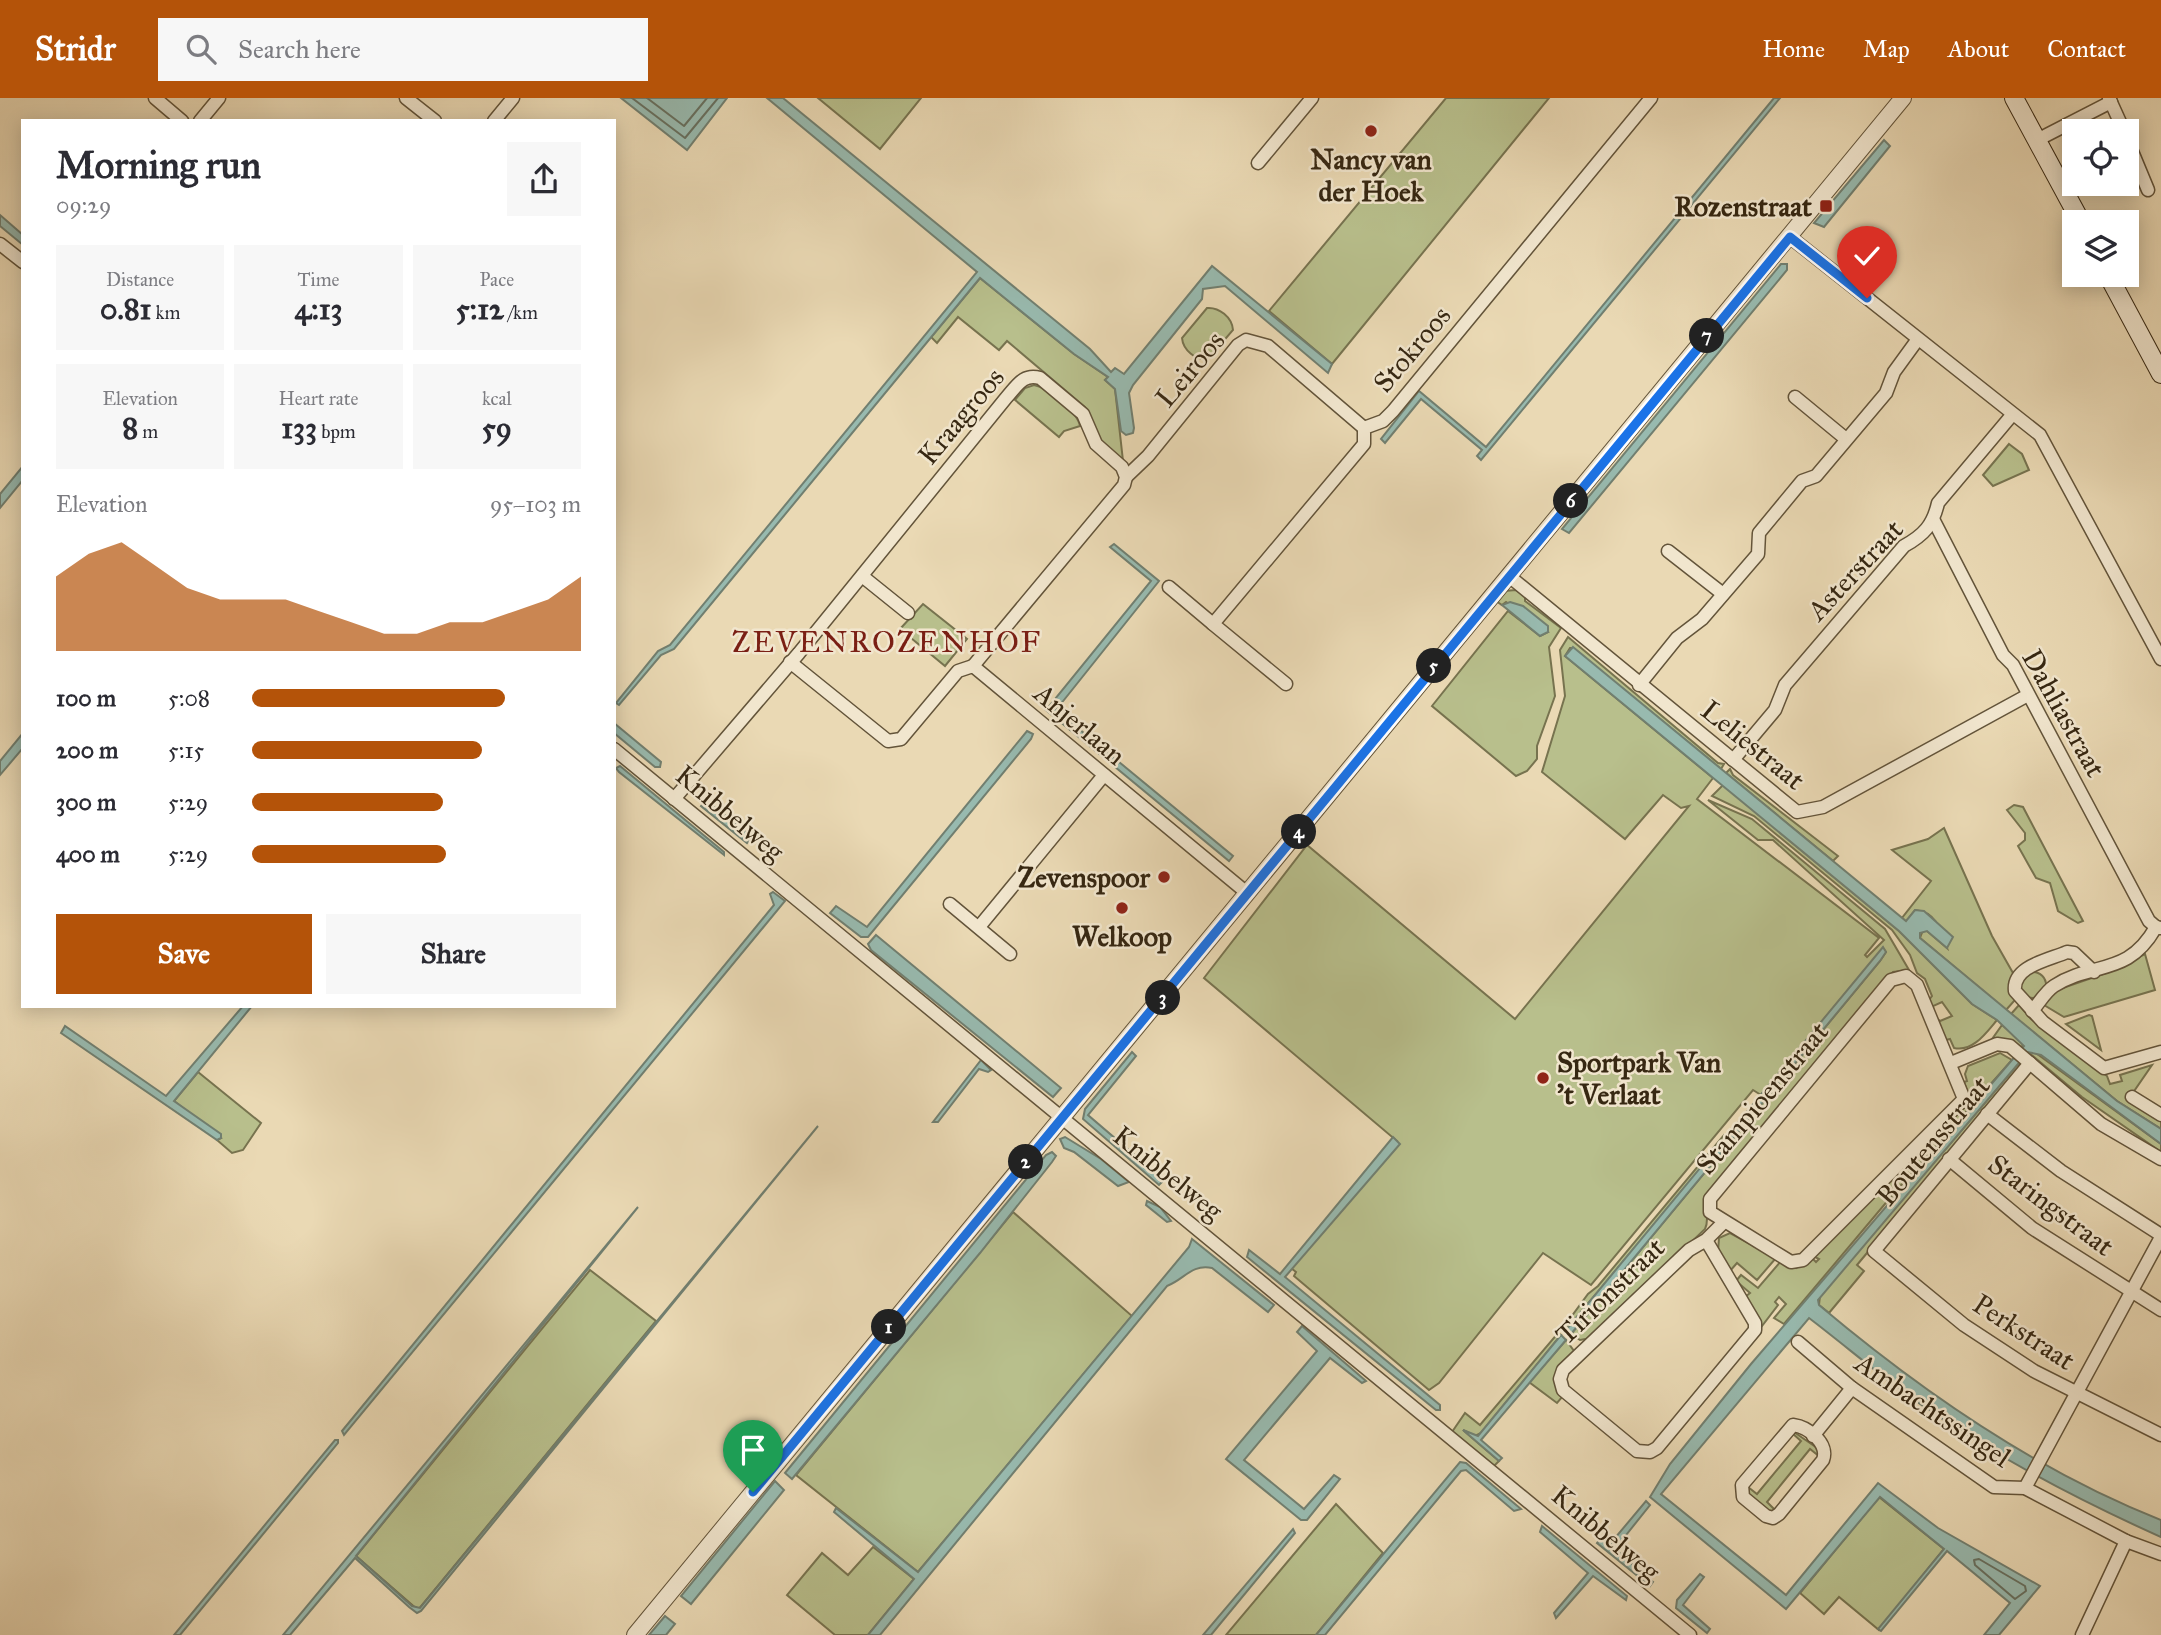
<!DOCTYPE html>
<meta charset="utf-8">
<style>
:root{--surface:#fff;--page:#f7f7f7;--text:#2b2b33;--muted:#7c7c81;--accent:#b45309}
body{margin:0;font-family:"IM FELL Great Primer",serif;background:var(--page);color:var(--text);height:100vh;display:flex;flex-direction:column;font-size:26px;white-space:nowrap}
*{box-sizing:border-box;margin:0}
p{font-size:23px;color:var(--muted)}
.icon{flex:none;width:38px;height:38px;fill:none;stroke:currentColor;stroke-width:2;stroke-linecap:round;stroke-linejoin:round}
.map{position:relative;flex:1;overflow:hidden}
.panel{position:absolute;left:21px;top:21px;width:595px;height:889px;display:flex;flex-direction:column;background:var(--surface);border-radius:0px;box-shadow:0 4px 18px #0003}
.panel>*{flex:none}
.tools{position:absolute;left:2062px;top:21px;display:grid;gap:14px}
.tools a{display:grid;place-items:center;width:77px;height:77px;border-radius:0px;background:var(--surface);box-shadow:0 4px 18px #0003;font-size:35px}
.pin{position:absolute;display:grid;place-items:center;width:60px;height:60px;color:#fff;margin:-72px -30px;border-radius:50% 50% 50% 0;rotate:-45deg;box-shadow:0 0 7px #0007}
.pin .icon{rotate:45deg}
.km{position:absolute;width:35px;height:35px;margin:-18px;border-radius:50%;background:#222;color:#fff;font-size:19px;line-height:35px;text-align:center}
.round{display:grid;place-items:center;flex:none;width:74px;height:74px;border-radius:0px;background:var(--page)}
.head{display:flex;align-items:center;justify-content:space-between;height:119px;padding:0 35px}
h1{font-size:38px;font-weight:700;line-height:52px}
.metrics{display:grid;grid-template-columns:repeat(3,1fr);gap:10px;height:119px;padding:7px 35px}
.metrics div{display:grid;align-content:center;border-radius:0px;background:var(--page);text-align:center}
.metrics b{font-size:30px;font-weight:700}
.metrics small{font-size:19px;font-weight:400}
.metrics p{font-size:19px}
.chart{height:196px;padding:14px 35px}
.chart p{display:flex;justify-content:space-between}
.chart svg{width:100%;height:126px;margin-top:7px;fill:var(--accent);opacity:.7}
.action{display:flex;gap:14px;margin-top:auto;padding:14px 35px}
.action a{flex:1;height:80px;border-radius:0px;background:var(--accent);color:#fff;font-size:28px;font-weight:700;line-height:80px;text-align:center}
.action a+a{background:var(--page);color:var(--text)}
ul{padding:0 35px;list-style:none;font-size:23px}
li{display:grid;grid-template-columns:112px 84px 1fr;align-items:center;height:52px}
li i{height:18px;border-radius:9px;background:var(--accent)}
header{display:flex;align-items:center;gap:42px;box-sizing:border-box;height:98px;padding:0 35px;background:var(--accent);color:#fff}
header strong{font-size:33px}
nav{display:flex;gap:38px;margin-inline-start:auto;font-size:24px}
.search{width:490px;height:63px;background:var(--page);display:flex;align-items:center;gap:18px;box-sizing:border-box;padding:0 24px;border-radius:0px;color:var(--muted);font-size:26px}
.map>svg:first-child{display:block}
.green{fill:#b8bf8c;stroke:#77734f;stroke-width:2}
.water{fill:#98baaf;stroke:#717f70;stroke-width:2}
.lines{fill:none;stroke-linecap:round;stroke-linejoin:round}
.shore{stroke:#677060;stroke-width:2}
.minor-casing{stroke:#63543a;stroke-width:15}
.tertiary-casing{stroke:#63543a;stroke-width:18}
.secondary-casing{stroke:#362712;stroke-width:20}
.minor{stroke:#f1e6ce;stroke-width:12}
.tertiary{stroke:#f1e6ce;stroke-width:16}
.secondary{stroke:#f1e6ce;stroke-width:18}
.route-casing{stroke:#fff;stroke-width:14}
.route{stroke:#1a73e8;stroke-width:9}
.poi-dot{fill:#8f2418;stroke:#f1e6ce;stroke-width:2.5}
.labels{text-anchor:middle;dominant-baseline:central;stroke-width:5;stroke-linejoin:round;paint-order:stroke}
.poi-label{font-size:28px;font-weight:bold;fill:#362712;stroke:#f1e6ce}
.street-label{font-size:28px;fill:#362712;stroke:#f1e6ce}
.neighbourhood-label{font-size:30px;letter-spacing:2px;fill:#7a1f14;stroke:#f1e6ce}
</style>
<header>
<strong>Stridr</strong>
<div class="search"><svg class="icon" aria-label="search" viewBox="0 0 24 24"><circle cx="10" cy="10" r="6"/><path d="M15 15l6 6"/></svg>Search here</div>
<nav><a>Home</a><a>Map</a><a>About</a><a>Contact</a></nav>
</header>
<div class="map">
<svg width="2161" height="1537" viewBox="0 0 2161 1537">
<rect width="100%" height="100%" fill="#ead9b4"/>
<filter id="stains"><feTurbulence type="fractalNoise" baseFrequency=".00286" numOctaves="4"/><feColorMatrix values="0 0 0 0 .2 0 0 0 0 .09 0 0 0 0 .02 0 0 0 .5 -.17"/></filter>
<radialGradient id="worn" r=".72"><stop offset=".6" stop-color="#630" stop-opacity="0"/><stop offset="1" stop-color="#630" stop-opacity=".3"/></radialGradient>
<!-- green -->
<g class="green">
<polygon points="818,0 921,0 880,51"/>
<polygon points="1446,0 1549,0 1332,266 1269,213"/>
<polygon points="980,180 1074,256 1108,279 1105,282 1115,291 1123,363 1099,342 1085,309 1007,243 999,252 958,219 937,245 931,239"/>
<path d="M 1207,210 C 1219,209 1232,219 1233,232 L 1208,261 C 1196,263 1183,252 1182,240 Z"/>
<path d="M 1034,287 C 1048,290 1077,313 1080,328 L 1064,333 L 1059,339 L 1015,302 L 1025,290 Z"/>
<polygon points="2009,346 2022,356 2029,372 1993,388 1983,377"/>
<polygon points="1516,492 1525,498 1525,503 1561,530 1549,549 1555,598 1537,648 1537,661 1527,673 1516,678 1432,608 1508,513 1540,538 1548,534 1506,504 1502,507 1496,503 1504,493"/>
<polygon points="923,506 967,541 945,568 900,531"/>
<path d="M 1568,539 L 1718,665 L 1724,666 L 1721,671 L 1573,550 L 1570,550 L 1565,558 L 1713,680 L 1697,701 L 1879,840 L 1865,857 L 1867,859 L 1884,842 L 1773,742 L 1758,742 L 1708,702 L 1752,721 L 1885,831 L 1909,872 L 1893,874 L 1708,1096 C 1702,1107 1711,1119 1705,1131 L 1591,1240 L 1580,1242 L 1571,1236 L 1880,863 L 1886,854 L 1883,850 L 1761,997 L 1753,992 L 1591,1187 L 1543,1155 L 1439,1285 L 1429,1292 L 1294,1178 L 1296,1174 L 1291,1170 L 1397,1043 L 1204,880 L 1307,747 L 1515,921 L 1689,708 L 1681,710 L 1663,697 L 1625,741 L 1542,674 L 1565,598 L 1560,552 Z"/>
<polygon points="1730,671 1733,677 1838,758 1833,763 1726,675"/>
<path d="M 1723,687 L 1899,833 L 1972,906 L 1997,922 C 1986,935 1973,954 1954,950 L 1950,941 L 1946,942 L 1935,919 L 1940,923 L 1952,918 L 1942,904 L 1933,908 L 1934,916 L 1928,903 L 1932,898 L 1925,881 L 1917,875 L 1910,857 L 1892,832 L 1754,718 L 1712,698 Z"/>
<polygon points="2014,707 2023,709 2083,823 2078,825 2058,813 2050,785 2036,780 2018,748 2025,742 2025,735 2007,712"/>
<path d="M 1944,730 L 1992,838 L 2013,875 L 2012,897 L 2015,902 L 2006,912 L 1920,840 L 1923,832 L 1927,833 L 1947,850 C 1941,833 1937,814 1915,812 L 1906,824 L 1902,820 L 1931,783 L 1892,752 L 1928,741 Z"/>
<polygon points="2145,856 2155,892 2064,919 2044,907 2054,893 2106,875"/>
<circle cx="2033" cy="887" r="13"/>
<polygon points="2019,907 2031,921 2107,978 2110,986 2122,983 2120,977 2152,967 2128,1002 2161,1023 2161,1031 2117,1003 2011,916"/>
<polygon points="2089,917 2092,918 2101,952 2066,926"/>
<polygon points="2002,927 2023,944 2022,950 2013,944 1990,944"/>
<polygon points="2033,953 2161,1046 2161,1054 2082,999 2028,954"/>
<polygon points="2000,955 2012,962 1895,1094 1784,1226 1774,1220 1786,1206 1779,1199 1775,1204 1778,1207 1762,1228 1760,1226 1745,1199 1750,1195 1736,1183 1741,1177 1758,1190 1781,1163 1796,1170 1812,1160 1816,1164 1819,1161 1813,1158 1969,998 1964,984 1967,983 1965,976 1968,968"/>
<polygon points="2018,966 2022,969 1857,1167 1864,1173 1829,1215 1819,1207 1820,1198"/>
<polygon points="198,974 261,1025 243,1052 232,1055 217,1042 221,1040 174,1003"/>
<polygon points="1724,1037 1727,1039 1566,1232 1563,1230 1588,1196 1598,1188"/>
<polygon points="1013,1114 1132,1218 918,1474 796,1377"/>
<polygon points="1730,1135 1776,1160 1757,1182 1737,1165 1730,1173 1718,1154 1719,1140"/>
<polygon points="590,1172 656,1223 418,1512 356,1458"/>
<polygon points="1558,1235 1561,1237 1481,1335 1475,1338 1463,1332 1499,1363 1493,1369 1452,1334 1465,1315 1480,1327"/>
<polygon points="1566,1242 1574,1253 1558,1271 1563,1298 1557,1305 1529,1284"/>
<polygon points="1794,1334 1820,1352 1820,1359 1810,1351 1767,1404 1775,1412 1770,1414 1748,1397 1748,1389 1757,1396 1801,1343 1792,1335"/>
<polygon points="1879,1399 1944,1451 1879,1532 1839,1499 1824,1516 1800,1495"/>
<polygon points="1336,1406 1383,1455 1316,1537 1226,1537"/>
<polygon points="873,1449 914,1481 868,1537 835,1537 787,1497 822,1455 848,1477"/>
</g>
<!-- water -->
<g class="water">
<polygon points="621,0 727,0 687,52"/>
<polygon points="767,0 783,0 1090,251 1111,274 1115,270 1124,276 1212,168 1332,266 1328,275 1225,188 1203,191 1202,201 1133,287 1129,295 1134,330 1133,335 1126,337 1121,333 1115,291 1105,282 1108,279 1074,256 980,180 674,551 661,557 619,607 616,605 658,553 670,547 977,174"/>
<polygon points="1774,0 1780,0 1481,362 1477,358 1482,352 1421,301 1385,345 1381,341 1419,293 1486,349"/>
<polygon points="1884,42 1890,48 1824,129 1814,125"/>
<polygon points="0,117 23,137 23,147 0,128"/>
<polygon points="1781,166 1787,166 1787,172 1569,435 1562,431"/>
<polygon points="23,368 23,382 0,410 0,396"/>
<polygon points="1114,446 1159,483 1056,612 1233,758 1229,763 1046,612 1151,483 1110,449"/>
<polygon points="1510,504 1523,508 1548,528 1548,534 1540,538 1502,507"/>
<path d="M 1573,549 L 1906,823 L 1915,812 L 1924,813 L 1953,839 L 1947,850 L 1927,833 L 1920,835 L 1920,840 L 2117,1003 L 2161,1031 L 2161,1046 L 2041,957 L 2028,954 L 1818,1202 L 1819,1207 C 1921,1293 2036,1373 2161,1422 L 2161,1439 C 2078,1402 1998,1360 1923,1308 C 1884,1281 1847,1249 1809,1220 L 1661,1396 L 1786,1497 L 1878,1385 L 1938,1430 L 2040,1488 L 1999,1537 L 1984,1537 L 2010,1505 L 1947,1453 L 1881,1533 L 1878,1531 L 1944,1451 L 1880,1399 L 1786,1511 L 1650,1399 L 1670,1366 L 1751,1266 L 2024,948 L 1997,922 L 1972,906 L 1899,833 L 1565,558 Z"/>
<polygon points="614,625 661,664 660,669 655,669 614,635"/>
<polygon points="1027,633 1033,636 1031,641 868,839 861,839 830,815 836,808 867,829"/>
<polygon points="23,635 23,650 0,677 0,663"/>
<polygon points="620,668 724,754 724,757 619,674 616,670"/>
<polygon points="706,702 752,739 747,745 701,708"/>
<polygon points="773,794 785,803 344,1337 342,1333 774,807 770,796"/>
<polygon points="876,837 1061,990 1053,999 871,852 868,846"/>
<polygon points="1883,849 1886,854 1880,863 1571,1236 1566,1232"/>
<polygon points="243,908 252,908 174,1003 221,1036 221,1040 217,1042 61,935 65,928 166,998"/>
<polygon points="1132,954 1136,958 1088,1017 1164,1082 1159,1087 1083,1021 1085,1011"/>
<polygon points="981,962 991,972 988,974 979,971 938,1024 933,1024"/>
<polygon points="818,1028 421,1513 417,1515 409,1509 355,1460 290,1537 283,1537 638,1109 356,1458 412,1508 420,1510"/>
<polygon points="1065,1039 1101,1061 1129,1084 1118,1088 1074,1054 1064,1050 1060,1041"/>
<polygon points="1393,1039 1400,1046 1285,1179 1440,1307 1440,1312 1436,1312 1247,1159 1249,1152 1280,1176"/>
<polygon points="1052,1054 1056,1058 1052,1064 980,1155 792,1381 785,1375 1046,1057"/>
<polygon points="1147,1103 1160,1109 1171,1123 1167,1124 1146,1107"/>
<path d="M 1192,1141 L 1274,1207 L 1268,1214 L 1212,1170 C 1191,1166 1185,1181 1167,1188 L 880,1537 L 868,1537 L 914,1481 L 834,1414 L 836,1410 L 918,1474 L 1189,1149 Z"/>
<polygon points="1302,1228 1366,1283 1362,1285 1330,1260 1244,1362 1304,1411 1334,1377 1340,1381 1307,1422 1301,1422 1226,1361 1317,1253 1297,1234"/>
<polygon points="1561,1237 1566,1242 1481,1342 1502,1360 1499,1363 1463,1332 1478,1338"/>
<polygon points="335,1342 338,1342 338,1345 180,1537 174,1537"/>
<polygon points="1460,1364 1466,1365 1521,1411 1514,1413 1466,1372 1461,1373 1325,1537 1316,1537"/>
<polygon points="775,1383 784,1392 691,1506 681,1498"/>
<polygon points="1646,1403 1650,1407 1615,1451 1653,1484 1650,1488 1597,1445 1601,1440 1610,1446"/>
<polygon points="1542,1428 1627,1498 1626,1502 1593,1478 1556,1520 1554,1515 1588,1475 1540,1434"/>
<polygon points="1293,1431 1295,1435 1211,1537 1203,1537"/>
<polygon points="1700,1476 1704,1479 1683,1507 1710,1531 1707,1535 1676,1510 1677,1502"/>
<polygon points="665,1518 675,1526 666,1537 649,1537"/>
</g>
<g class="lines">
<!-- shore -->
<g class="shore">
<polyline points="632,0 685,40 718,0"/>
<polyline points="647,0 684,28 707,0"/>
<polygon points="1979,1461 2025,1488 2026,1493 2015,1501 1975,1467 1974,1462"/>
</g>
<!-- minor casing -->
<g class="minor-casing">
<g id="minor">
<polyline points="155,0 182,23"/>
<polyline points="406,0 435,23"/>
<polyline points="2109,0 2124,33"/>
<polyline points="200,23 219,0"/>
<polyline points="494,23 513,0"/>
<polyline points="2126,39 2148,92"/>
<polyline points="2037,42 2111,4"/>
<polyline points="1258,65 1312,0"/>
<polyline points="1790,139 2040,337 2161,561"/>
<polyline points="0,146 23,164"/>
<polyline points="1795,299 1846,341"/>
<polyline points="1126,379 1148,358 1238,247 1246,242 1268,248 1364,330"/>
<polyline points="1934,423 2003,557 2013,567 2149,823 2156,829"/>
<polyline points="1668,453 1723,496"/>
<polyline points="862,478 908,515"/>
<polyline points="1509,478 1797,714 1823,709 2028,597"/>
<polyline points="1169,489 1213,526"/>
<polyline points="790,564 888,643 901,641 958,573 973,568 1247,795"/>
<polyline points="1286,586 1213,526 1364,346 1364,330 1383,323 1393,313 1651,0"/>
<polyline points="1639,587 1677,540 1702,521 1758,456 1759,435 1802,383 1816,378 1886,295 1894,274 1918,241"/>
<polyline points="614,651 1690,1537"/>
<path d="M 1733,662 L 1775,612 L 1785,587 L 1904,448 C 1924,437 1933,427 1938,405 L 2012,317"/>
<path d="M 674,701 L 799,555 L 1006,300 C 1017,288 1023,275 1040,280 L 1083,316 L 1096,346 L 1122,369 L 1126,379 L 1124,387 L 973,568"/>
<polyline points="950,806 1010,856"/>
<polyline points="979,829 1104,677"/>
<path d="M 2094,874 L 2074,855 L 2067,854 C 2049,862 2012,868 2015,893 L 2043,924 L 2104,970 L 2161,954"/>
<polygon points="1906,878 1917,887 1964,1001 1803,1162 1791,1164 1710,1114 1710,1101 1891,882"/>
<path d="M 2032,913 C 2039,905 2046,893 2054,888 C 2093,863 2128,879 2156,829 L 2161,830"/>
<polyline points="1951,965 1997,946 2010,948 2101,1026 2161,1061"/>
<polyline points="2030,965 1874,1153 1964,1227 2034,1273 2161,1337"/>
<polyline points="2132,999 2161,1017"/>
<polyline points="1987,1016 2061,1073 2161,1137"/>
<polyline points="1949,1061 2032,1130 2161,1212"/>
<polyline points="1706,1142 1755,1225 1755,1232 1657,1350 1650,1354 1637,1353 1563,1292 1560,1281 1563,1272 1689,1152 1706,1142 1724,1124"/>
<polyline points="1798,1244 1852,1290 1994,1389 2025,1390 2126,1443 2161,1456"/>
<path d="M 1793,1327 C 1809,1329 1829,1346 1823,1362 L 1779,1416 L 1773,1420 L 1766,1418 L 1743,1399 L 1742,1387 Z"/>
<polyline points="1813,1338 1852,1290"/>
<polyline points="2025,1390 2161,1139"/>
<polyline points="2082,1537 2126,1443"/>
</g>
</g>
<!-- tertiary casing -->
<g class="tertiary-casing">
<polyline id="tertiary" points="635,1537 1903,0"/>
</g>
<!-- secondary casing -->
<g class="secondary-casing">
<g id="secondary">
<polyline points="2014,0 2081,124"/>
<polyline points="2108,177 2161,276"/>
</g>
</g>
<!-- minor -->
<use href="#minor" class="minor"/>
<!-- tertiary -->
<use href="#tertiary" class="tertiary"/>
<!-- secondary -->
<use href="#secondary" class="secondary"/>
</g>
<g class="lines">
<!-- route casing -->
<g class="route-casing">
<polyline id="route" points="753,1394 1790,139 1867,200"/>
</g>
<!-- route -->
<use href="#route" class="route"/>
</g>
<!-- markers -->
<g class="poi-dot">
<circle cx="1371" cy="33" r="7"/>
<rect x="1819" y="101" width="14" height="14" rx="3.5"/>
<circle cx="1164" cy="779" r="7"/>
<circle cx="1122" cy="810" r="7"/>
<circle cx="1543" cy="980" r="7"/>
</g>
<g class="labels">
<!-- poi labels -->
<g class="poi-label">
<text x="1371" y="61">Nancy van<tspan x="1371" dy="32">der Hoek</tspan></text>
<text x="1812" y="108" text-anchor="end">Rozenstraat</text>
<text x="1150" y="779" text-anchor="end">Zevenspoor</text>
<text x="1122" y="838">Welkoop</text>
<text x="1557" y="964" text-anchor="start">Sportpark Van<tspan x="1557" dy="32">'t Verlaat</tspan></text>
</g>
<!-- street labels -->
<g class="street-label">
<text transform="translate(1412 251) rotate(-50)">Stokroos</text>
<text transform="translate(1190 271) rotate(-50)">Leiroos</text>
<text transform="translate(961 318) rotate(-50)">Kraagroos</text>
<text transform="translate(1855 472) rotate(-47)">Asterstraat</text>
<text transform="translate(2064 615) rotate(61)">Dahliastraat</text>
<text transform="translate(1080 626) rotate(40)">Anjerlaan</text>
<text transform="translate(1753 647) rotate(39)">Leliestraat</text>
<text transform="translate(730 715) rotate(40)">Knibbelweg</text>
<text transform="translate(1762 1000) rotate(-50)">Stampioenstraat</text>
<text transform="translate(1933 1043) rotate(-50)">Boutensstraat</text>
<text transform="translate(1168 1075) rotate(39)">Knibbelweg</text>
<text transform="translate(2051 1107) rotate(37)">Staringstraat</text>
<text transform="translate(1610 1193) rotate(-44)">Tirionstraat</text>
<text transform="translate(2024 1234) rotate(33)">Perkstraat</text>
<text transform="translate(1933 1312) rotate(34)">Ambachtssingel</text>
<text transform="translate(1606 1435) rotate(40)">Knibbelweg</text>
</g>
<!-- neighbourhood labels -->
<g class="neighbourhood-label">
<text x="887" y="544">ZEVENROZENHOF</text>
</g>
</g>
<rect width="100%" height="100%" filter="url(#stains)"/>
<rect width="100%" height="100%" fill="url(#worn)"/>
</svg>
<div class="tools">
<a><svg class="icon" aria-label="locate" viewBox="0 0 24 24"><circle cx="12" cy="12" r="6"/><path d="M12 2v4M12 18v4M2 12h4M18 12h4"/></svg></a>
<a><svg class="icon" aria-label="layers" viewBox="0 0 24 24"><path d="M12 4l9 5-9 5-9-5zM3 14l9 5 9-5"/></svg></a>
</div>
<div class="pin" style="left:753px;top:1394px;background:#1e9e55"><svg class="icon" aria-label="arrive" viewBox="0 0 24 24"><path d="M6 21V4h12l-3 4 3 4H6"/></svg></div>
<div class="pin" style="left:1867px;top:200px;background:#d93025"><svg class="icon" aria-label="check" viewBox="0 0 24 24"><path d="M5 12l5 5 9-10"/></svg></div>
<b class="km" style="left:889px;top:1229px">1</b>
<b class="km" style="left:1026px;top:1064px">2</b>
<b class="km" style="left:1163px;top:900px">3</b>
<b class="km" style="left:1299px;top:734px">4</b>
<b class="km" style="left:1434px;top:568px">5</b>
<b class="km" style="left:1571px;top:403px">6</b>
<b class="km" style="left:1707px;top:238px">7</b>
<section class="panel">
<div class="head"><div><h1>Morning run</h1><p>09:29</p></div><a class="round"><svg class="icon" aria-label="share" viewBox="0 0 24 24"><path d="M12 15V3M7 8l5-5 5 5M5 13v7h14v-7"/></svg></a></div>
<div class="metrics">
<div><p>Distance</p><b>0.81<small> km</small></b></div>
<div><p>Time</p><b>4:13</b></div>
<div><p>Pace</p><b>5:12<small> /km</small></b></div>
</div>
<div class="metrics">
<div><p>Elevation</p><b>8<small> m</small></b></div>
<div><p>Heart rate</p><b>133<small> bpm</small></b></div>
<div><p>kcal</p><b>59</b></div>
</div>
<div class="chart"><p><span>Elevation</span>95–103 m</p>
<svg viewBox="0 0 160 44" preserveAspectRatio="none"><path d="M0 44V18L10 10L20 6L30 14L40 22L50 26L60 26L70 26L80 30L90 34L100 38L110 38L120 34L130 34L140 30L150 26L160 18V44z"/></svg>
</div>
<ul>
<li><b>100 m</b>5:08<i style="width:77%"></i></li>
<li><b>200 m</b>5:15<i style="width:70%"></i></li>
<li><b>300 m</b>5:29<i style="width:58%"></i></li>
<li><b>400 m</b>5:29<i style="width:59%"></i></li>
</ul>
<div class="action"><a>Save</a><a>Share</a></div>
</section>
</div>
